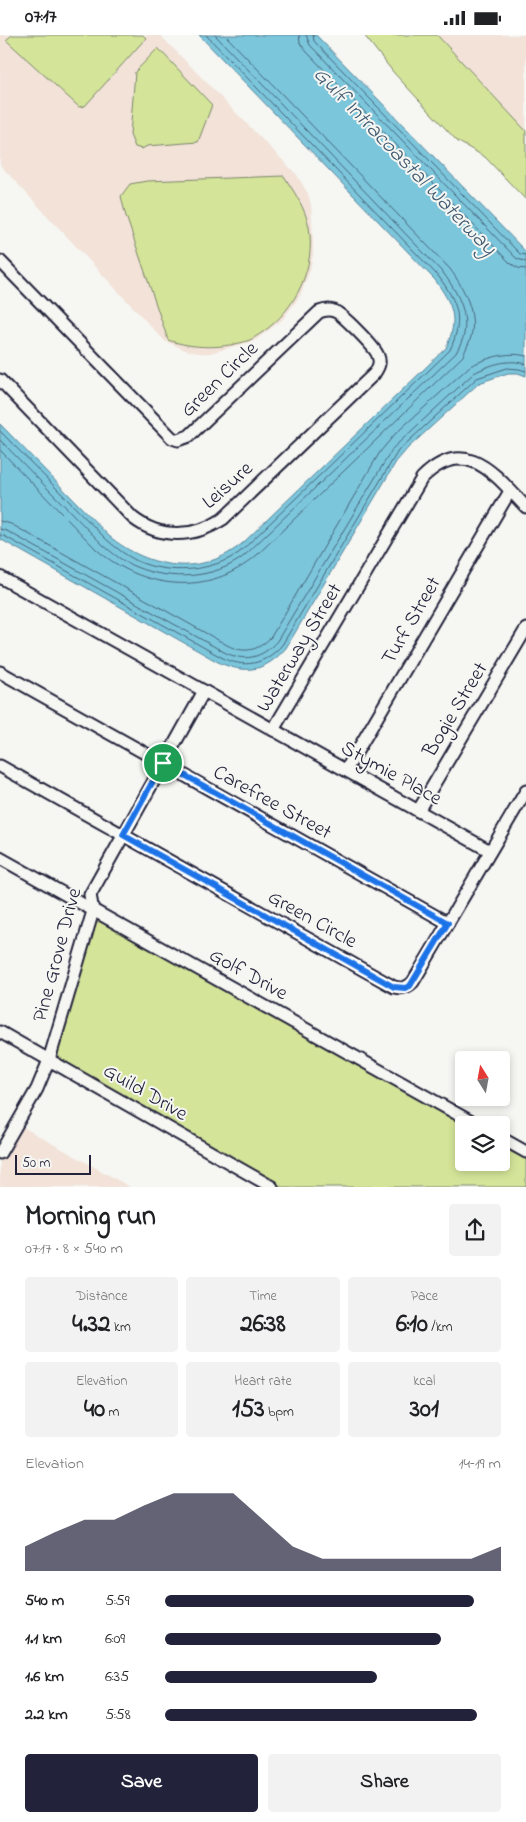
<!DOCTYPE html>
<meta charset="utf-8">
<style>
:root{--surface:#fff;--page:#f2f2f2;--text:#202124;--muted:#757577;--accent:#22223b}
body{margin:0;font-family:"Indie Flower",sans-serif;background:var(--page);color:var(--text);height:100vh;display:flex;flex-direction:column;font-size:19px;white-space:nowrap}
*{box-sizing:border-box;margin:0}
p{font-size:16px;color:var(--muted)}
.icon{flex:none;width:28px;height:28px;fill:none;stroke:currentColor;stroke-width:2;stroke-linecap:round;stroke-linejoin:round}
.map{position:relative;height:1152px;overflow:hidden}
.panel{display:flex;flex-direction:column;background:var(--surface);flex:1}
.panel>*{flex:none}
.needle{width:32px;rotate:349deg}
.fabs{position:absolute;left:455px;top:1016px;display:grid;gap:10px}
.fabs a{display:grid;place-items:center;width:55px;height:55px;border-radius:5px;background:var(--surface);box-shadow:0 2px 8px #0003;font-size:25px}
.scale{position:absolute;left:15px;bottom:12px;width:76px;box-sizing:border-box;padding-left:5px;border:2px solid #22223b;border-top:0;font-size:14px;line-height:18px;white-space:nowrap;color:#22223b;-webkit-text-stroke:4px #f6f6f2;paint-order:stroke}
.pin{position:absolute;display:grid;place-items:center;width:42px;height:42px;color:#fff;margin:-21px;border:2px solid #fff;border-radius:50%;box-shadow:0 1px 5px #0007}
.round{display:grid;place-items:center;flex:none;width:52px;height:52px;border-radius:5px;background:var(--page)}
.headline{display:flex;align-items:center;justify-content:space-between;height:85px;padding:0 25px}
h1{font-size:28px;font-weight:800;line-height:38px}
.stats{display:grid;grid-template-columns:repeat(3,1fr);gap:8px;height:85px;padding:5px 25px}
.stats div{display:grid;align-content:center;border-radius:5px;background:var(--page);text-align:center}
.stats b{font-size:25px;font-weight:800}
.stats small{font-size:14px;font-weight:400}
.stats p{font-size:14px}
.chart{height:140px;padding:10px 25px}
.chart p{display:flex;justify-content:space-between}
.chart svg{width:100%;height:90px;margin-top:5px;fill:var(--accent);opacity:.7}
.button{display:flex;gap:10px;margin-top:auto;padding:10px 25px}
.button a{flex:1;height:58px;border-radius:5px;background:var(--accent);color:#fff;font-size:20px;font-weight:800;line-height:58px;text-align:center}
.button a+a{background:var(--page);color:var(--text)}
ul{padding:0 25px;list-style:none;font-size:16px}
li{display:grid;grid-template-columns:80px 60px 1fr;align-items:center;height:38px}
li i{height:12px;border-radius:6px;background:var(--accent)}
.status{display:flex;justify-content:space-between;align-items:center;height:35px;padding:0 25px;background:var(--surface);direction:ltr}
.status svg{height:14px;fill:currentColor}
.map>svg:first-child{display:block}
.built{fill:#f2e2d8}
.green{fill:#d4e599;stroke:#7b846a}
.water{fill:#7bc6db;stroke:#57849b}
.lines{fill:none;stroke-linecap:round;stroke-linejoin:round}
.shore{stroke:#46647b;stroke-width:1}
.minor-casing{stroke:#22223b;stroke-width:15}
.minor{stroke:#f6f6f2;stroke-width:11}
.route-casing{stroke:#fff;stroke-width:10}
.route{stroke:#1a73e8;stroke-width:6}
.labels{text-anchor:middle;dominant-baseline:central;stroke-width:4;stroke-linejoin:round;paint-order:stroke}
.street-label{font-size:21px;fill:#22223b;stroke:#f6f6f2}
.water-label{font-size:22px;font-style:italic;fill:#415b73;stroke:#f6f6f2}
</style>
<div class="status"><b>07:17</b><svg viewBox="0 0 49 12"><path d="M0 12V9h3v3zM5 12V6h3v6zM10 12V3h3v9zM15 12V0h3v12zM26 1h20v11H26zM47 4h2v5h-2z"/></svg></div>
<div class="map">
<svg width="526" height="1152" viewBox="0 0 526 1152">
<rect width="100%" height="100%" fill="#f6f6f2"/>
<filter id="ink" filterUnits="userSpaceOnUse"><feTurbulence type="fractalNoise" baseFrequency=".02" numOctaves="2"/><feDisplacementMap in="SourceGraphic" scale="10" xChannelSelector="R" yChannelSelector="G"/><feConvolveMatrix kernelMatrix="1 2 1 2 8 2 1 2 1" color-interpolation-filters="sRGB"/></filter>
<g filter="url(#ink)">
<!-- built -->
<g class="built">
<polygon points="0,0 160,0 297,140 308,159 311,170 313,204 313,219 310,235 300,261 282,285 254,306 210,318 199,318 185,315 165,306 160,301 0,130"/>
<polygon points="437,0 526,0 526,96"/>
<polygon points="19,1090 130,1152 0,1152 0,1126"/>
</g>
<!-- green -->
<g class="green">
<polygon points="12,0 143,0 146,3 85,71 79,72 6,5"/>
<polygon points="364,0 437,0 526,96 526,165 485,122 457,106 394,38"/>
<polygon points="158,13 212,70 198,107 147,111 142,114 135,112 130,100 135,37"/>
<path d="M 284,141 C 294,157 305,172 309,192 C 316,232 296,274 263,297 C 258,300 254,303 250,305 C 223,314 194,314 168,305 L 125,178 L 121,161 L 130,149 L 147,146 Z"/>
<path d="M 101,886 L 468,1090 L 464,1090 L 464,1128 L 501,1128 L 501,1109 L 526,1123 L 526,1152 L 282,1152 L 70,1033 C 63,1027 57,1024 58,1014 L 94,889 Z"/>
</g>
<!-- water -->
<path class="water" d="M 199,0 L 316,0 L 526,217 L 526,341 L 518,338 L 508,338 L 479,348 L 408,413 L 396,427 L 286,613 C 266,636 246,640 218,627 L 0,504 L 0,389 L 109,501 C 149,534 202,543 244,507 L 446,313 C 459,284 453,270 435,245 Z"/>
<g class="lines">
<!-- shore -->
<g class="shore">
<polyline points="299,0 300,8 305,15 510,228 518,233 526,234"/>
<polyline points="306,0 310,10 516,223 526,227"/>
<polyline points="313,0 314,6 520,219 526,220"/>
<path d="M 0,396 L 106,504 C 115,512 125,520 137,526 C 168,540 212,537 240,517 L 450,315 C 464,284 458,268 439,242 L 206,0"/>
<path d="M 0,405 L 101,508 C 112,518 123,527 136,532 C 170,546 215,544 244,521 L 456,318 C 459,312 463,305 464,299 C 468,276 457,257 444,239 L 215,0"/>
<path d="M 0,415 L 96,514 C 142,554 208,563 257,520 L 463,321 C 465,315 469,309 471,302 C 477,278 464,253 450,234 L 225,0"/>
<path d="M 0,486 L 11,489 L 227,610 C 244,619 258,616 271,602 L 380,417 L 395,399 L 470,331 C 487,323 508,316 526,321"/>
<path d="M 0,494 L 7,496 L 224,617 C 244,627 261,624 277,606 L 393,413 L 474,338 C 489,330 509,323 526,329"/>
<path d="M 0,500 L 4,501 L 221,622 C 244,634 264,630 282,610 L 398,416 L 477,343 L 507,333 L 519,334 L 526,336"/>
</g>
<!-- minor casing -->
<g class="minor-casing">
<g id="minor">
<path d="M 0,226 L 172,403 L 178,405 L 189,401 L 319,277 C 324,275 329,274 334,276 C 341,278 376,313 378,321 C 381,328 378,333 374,339 L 223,484 C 194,503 160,504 133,483 L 0,345"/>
<polyline points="0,542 490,816"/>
<polyline points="0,637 448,888"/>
<path d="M 273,695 L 422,443 C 466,399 495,440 526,472"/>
<path d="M 0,731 L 394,952 C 402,954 407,953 413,947 L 526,756"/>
<polyline points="346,735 510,456"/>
<polyline points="418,776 526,594"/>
<polyline points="0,823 477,1090"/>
<polyline points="0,997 272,1152"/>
<polyline points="501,1103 526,1117"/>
<polyline points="0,1118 37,1054 49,1025 93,876 90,860 204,656"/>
</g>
</g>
<!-- minor -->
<use href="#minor" class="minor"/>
</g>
</g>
<g class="lines" filter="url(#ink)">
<!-- route casing -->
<g class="route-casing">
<polygon id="route" points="163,728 448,888 410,951 405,953 394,952 123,800"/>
</g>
<!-- route -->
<use href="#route" class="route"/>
</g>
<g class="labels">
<!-- street labels -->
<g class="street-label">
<text transform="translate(220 345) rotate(-44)">Green Circle</text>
<text transform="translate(228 451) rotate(-42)">Leisure</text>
<text transform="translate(412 586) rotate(-60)">Turf Street</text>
<text transform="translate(300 613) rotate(-59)">Waterway Street</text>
<text transform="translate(456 675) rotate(-59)">Bogie Street</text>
<text transform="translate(391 739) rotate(29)">Stymie Place</text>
<text transform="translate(272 768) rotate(29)">Carefree Street</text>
<text transform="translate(312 885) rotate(29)">Green Circle</text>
<text transform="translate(58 920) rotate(-75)">Pine Grove Drive</text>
<text transform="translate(248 940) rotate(29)">Golf Drive</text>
<text transform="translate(145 1058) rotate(30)">Guild Drive</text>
</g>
<!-- water labels -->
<g class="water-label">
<text transform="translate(404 127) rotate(46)">Gulf Intracoastal Waterway</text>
</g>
</g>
</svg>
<div class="fabs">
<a><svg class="needle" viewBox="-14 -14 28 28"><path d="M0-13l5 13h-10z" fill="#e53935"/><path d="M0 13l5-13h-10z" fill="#757577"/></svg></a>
<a><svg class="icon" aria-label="layers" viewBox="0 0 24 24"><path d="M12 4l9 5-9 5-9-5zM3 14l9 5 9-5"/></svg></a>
</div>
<div class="scale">50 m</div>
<div class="pin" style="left:163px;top:728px;background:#1e9e55"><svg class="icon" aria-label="arrive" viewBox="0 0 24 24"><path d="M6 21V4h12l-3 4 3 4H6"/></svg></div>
</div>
<section class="panel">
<div class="headline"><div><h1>Morning run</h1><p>07:17 · 8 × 540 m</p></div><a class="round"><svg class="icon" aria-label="share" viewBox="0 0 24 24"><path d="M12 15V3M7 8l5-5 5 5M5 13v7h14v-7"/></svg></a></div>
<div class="stats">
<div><p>Distance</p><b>4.32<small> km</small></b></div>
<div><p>Time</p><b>26:38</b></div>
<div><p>Pace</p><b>6:10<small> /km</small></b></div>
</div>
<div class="stats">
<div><p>Elevation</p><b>40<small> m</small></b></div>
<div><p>Heart rate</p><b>153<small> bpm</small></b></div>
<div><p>kcal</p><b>301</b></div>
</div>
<div class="chart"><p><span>Elevation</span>14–19 m</p>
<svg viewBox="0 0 160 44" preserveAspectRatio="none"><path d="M0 44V32L10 25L20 19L30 19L40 12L50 6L60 6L70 6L80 19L90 32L100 38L110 38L120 38L130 38L140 38L150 38L160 32V44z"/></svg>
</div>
<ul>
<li><b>540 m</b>5:59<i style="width:92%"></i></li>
<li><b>1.1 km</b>6:09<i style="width:82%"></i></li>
<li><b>1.6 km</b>6:35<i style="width:63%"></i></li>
<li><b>2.2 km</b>5:58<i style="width:93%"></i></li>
</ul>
<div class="button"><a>Save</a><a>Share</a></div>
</section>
